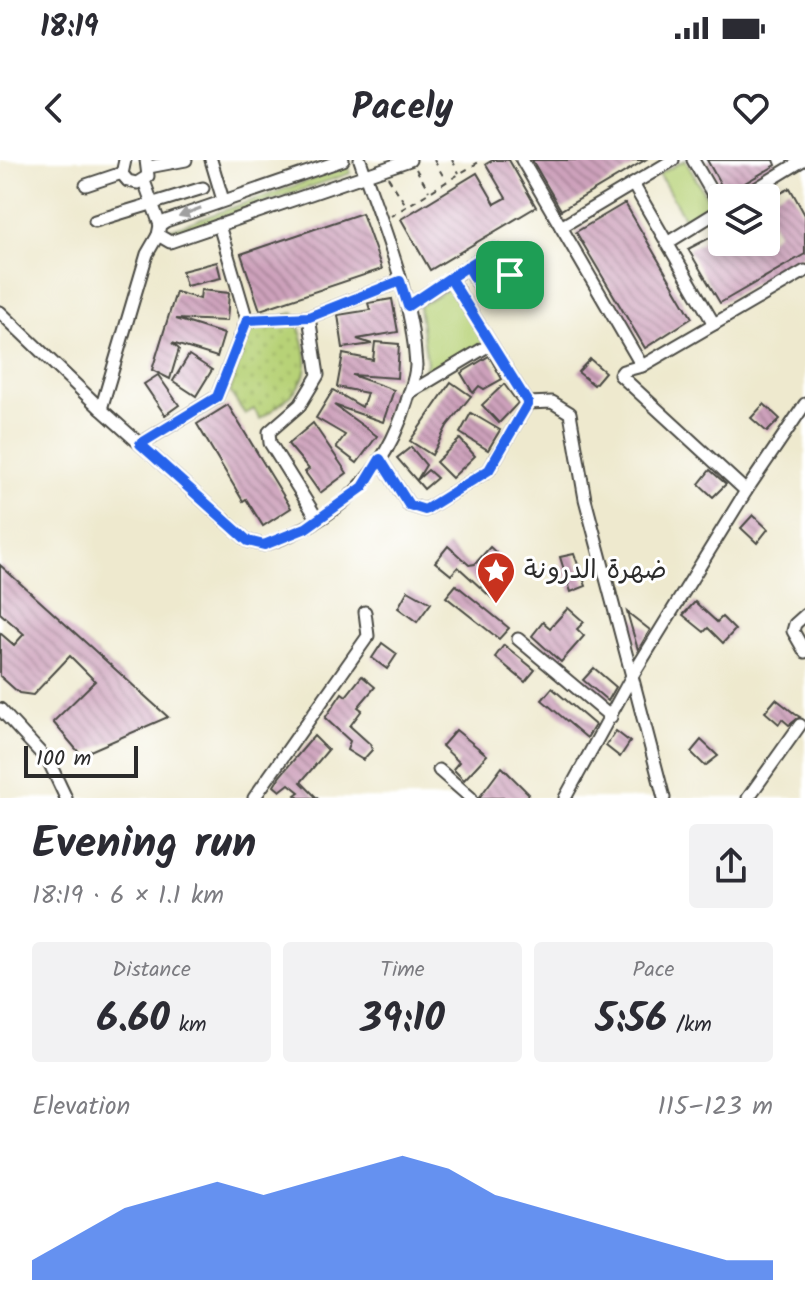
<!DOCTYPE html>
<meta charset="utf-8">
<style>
:root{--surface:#fff;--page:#f2f2f3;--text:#2b2b33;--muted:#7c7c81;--accent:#2563eb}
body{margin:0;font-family:Kalam,"Playpen Sans Arabic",sans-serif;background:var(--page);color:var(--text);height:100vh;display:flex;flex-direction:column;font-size:30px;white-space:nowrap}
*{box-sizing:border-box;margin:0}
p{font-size:26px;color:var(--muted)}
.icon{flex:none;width:44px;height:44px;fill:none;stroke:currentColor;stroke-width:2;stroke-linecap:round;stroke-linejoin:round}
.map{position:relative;height:638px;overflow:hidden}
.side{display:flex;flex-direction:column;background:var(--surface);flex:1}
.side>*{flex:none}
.fabs{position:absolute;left:708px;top:24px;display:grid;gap:16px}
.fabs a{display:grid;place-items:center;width:72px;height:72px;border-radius:8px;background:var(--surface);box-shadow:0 4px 12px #0003;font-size:40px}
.scale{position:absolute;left:24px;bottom:20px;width:114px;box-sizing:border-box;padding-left:8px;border:4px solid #2b2b2b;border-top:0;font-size:22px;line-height:28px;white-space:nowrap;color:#2b2b2b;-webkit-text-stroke:6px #fff;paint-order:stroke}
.pin{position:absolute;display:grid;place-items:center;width:68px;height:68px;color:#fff;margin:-34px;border-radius:16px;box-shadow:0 4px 12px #0006}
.round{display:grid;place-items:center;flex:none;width:84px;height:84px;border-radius:8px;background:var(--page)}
.headline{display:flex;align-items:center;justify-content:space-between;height:136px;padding:0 32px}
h1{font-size:44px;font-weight:800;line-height:60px}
.metrics{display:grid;grid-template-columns:repeat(3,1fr);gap:12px;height:136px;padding:8px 32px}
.metrics div{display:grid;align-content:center;border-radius:8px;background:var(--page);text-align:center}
.metrics b{font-size:40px;font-weight:800}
.metrics small{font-size:22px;font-weight:400}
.metrics p{font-size:22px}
.chart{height:224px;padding:16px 32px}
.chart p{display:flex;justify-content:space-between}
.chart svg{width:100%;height:144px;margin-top:8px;fill:var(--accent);opacity:.7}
.status{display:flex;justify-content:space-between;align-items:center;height:56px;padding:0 40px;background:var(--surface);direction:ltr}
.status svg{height:22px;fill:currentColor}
header{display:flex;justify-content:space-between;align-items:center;height:104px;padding:0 32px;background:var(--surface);font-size:36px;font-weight:800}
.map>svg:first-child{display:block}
.grass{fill:#b7d277;stroke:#717e51;stroke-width:2}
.park{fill:url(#park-dots);stroke:#717e51;stroke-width:2}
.building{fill:url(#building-back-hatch)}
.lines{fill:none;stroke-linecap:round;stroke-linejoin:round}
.minor-casing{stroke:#484843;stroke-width:15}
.path{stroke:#484843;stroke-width:2;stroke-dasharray:6 6;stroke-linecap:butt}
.minor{stroke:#fff;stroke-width:11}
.oneway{fill:#a0a0a0}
.route-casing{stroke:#fff;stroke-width:16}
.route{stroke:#2563eb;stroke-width:10}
.labels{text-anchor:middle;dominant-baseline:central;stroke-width:6;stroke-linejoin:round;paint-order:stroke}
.poi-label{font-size:26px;fill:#2b2b2b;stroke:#fff;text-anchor:start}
</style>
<div class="status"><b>18:19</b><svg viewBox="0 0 49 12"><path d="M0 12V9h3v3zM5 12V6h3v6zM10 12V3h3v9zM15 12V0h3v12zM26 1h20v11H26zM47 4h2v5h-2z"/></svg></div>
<header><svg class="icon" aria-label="back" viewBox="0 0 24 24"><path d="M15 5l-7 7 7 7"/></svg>Pacely<svg class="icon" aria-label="heart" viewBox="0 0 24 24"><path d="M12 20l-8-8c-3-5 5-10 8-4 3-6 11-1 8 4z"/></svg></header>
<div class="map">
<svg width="805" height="638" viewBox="0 0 805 638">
<defs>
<pattern id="park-dots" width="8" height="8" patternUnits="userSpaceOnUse" patternTransform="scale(2)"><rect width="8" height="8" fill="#b7d277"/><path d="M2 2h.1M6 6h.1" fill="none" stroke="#9eb467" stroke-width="1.8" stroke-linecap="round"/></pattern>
<pattern id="building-back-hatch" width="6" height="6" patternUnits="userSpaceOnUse" patternTransform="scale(2)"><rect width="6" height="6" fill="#cda1bb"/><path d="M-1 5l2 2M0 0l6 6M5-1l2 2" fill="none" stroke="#a78398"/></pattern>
</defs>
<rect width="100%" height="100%" fill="#fff"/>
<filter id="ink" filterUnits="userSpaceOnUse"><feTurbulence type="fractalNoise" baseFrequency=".0125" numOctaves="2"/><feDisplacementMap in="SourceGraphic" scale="16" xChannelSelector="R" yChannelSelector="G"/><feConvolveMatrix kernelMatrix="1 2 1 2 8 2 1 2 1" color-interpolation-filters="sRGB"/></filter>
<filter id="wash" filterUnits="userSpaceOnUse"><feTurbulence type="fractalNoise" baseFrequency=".006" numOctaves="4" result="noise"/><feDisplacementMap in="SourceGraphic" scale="32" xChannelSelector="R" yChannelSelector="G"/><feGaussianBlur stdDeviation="1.8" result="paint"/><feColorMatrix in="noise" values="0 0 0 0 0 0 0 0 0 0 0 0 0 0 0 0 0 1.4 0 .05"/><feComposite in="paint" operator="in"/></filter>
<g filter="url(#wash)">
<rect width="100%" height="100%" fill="#eee9ce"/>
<!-- grass -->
<g class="grass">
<polygon points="685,0 713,48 687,63 659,14"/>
<polygon points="348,7 351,13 171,74 166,71"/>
<polygon points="455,125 487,179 421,224 427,203 419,146"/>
</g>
<!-- park -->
<path class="park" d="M 294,153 C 316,211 311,224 260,259 L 254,249 L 245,254 L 230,232 L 251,164 Z"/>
<g id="blocks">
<!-- building -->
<g class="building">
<polygon points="493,0 509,0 536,47 430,110 401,59 477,13 495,44 506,38 486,4"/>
<polygon points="532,0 645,0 561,50"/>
<polygon points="707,0 774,0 776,5 726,34"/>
<polygon points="790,28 805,55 805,94 720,143 688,89 717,74 721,82 766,82 778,73 766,51 766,41"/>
<polygon points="625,43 692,158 645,188 576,72"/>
<polygon points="362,53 382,109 260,150 241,94"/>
<polygon points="217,102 221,118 186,126 182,111"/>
<polygon points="201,130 229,133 227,161 176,159 224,174 217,197 172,183 179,189 170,219 152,210 176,132 200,139"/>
<polygon points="392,139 398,172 357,179 372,184 343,188 338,155 370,150 368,143"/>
<polygon points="375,182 399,184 397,218 352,215 394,230 383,262 334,245 377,276 357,303 336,287 345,275 316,258 333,230 362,247 367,233 337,227 343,194 373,200"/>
<polygon points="189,195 212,210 196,236 173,221"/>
<polygon points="489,196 502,219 484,229 479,226 473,233 461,213"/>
<polygon points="590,199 605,212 594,225 578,212"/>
<polygon points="158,215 179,245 165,255 144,224"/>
<polygon points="451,222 471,236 447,266 432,295 410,281"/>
<polygon points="504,224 518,243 499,263 482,245"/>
<polygon points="764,244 780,259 767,272 751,258"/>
<polygon points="228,245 291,348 263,366 246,339 243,341 197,264"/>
<polygon points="471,253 500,270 488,290 460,273"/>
<polygon points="313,263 347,313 320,333 305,312 309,309 288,284"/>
<polygon points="460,279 475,296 452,318 436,302"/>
<polygon points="411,287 426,305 417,320 428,310 437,318 424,329 397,298"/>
<polygon points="710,310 726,324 713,337 699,324"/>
<polygon points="753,355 768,369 757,383 741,368"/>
<polygon points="448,386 469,405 475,404 490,387 501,397 487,414 502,428 493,439 458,407 451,415 435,402"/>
<polygon points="574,394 586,426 571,432 560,397"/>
<polygon points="0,405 168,557 81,595 53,562 95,521 70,496 33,535 19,533 0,516 0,473 14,485 24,474 0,453"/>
<polygon points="456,425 509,468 499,479 446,437"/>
<polygon points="408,430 431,443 417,462 398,448"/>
<polygon points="695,442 717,462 722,457 735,470 723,483 708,468 704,472 683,455"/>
<polygon points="568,448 584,462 577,469 584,476 561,502 532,476 543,462 550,468"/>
<polygon points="627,452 650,470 638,490"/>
<polygon points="382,483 397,494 387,509 372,498"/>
<polygon points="504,485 535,510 525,522 495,497"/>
<polygon points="594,508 616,527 608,541 583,520"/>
<polygon points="362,516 375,527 358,547 362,550 350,566 370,584 372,590 363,600 347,590 350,581 325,558 342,533 346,536"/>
<polygon points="552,528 595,565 587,578 542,540"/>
<polygon points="776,539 795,554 800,557 789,565 782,559 779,564 765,552"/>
<polygon points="456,570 487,595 464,620 453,609 459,602 442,586"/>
<polygon points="616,571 630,582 620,597 606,586"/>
<polygon points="314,576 328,590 301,622 317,638 299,638 295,635 299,632 289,624 280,631 274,626 280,616"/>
<polygon points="701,580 718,596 705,606 691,592"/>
<polygon points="502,607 529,634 526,638 479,638"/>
</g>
</g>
</g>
<g filter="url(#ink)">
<use href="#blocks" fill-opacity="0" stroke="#484843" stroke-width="2"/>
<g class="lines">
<!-- minor casing -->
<g class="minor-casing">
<g id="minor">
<polyline points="125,0 122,14 128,21 137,23 148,16 146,0"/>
<polyline points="211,0 223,40"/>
<polyline points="343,0 166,61 160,65 158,75 170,82 410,0"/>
<polyline points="522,0 642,206 805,111"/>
<polyline points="693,0 722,50"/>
<polyline points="149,7 186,0"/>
<polyline points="144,21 160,65"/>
<polyline points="633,24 714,164"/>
<polyline points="86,25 122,13"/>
<polyline points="741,38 803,0"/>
<polyline points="95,61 203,28"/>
<polyline points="219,65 247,160"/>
<polyline points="561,67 673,0"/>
<polyline points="667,83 722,49"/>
<polyline points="450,118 528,243"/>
<polyline points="408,146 495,89 510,115 482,131 468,106"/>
<polyline points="0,152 101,249 147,94 158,75"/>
<polyline points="642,206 623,211 620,215 746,331"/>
<polyline points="409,233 491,184"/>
<path d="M 101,249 L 248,381 L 264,385 C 337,361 385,315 407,241 C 410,230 416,217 416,205 C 412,134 383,67 360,0"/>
<polyline points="140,284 217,237 247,160 309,157"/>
<polyline points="380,299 409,345 425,350 489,310 528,243 552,242 570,253 585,339 632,516 565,638"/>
<polyline points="318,360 270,283 269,272 300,245 318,215 309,157 400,121"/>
<polyline points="805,455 795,464 793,471 805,492"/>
<polyline points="518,479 611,557"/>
<polyline points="0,549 49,602 66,638"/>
<polyline points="439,610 471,638"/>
<polyline points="254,638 368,476 365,452"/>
<polyline points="664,638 632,516 746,331 805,244"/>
<polyline points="748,638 800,565"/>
</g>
</g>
<!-- path -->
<g class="path">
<polyline points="434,0 446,21"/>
<polyline points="452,0 459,13"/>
<polyline points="416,9 429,31"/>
<polyline points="388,17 406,45"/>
<polyline points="391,56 482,0"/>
</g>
<!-- minor -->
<use href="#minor" class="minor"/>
</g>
<!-- one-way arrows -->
<defs><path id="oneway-solid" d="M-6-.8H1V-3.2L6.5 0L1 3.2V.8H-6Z" transform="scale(2)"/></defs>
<use class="oneway" href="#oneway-solid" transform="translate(190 52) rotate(159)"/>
</g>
<g class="lines" filter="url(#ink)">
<!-- route casing -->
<g class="route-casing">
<path id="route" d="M 510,115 L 495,89 C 466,107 437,126 408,146 L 400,121 L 309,157 L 247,160 L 217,237 L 140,284 L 248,381 L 264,385 L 306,368 L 363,327 L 380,299 L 409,345 L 425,350 L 489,310 L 528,243 L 450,118 L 468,106 L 482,131 L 510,115"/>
</g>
<!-- route -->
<use href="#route" class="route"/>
</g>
<!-- icons -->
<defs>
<g id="sight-pin" transform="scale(2)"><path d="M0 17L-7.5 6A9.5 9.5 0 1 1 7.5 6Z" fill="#c8321e" stroke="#fff"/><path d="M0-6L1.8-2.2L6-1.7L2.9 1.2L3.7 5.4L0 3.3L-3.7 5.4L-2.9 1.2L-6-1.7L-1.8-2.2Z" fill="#fff"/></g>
</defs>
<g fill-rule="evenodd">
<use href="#sight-pin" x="496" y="411"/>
</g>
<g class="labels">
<!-- poi labels -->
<g class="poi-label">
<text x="524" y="411">ضهرة الدرونة</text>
</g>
</g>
</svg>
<div class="fabs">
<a><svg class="icon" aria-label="layers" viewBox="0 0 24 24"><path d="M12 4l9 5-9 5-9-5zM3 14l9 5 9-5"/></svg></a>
</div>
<div class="scale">100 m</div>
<div class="pin" style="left:510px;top:115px;background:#1e9e55"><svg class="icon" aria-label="arrive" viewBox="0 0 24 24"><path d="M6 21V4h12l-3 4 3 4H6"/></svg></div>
</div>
<section class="side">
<div class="headline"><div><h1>Evening run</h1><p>18:19 · 6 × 1.1 km</p></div><a class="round"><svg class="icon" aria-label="share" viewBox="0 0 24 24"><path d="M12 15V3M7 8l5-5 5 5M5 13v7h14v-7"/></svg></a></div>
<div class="metrics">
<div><p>Distance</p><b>6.60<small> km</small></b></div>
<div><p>Time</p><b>39:10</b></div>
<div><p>Pace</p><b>5:56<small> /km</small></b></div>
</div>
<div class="chart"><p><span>Elevation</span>115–123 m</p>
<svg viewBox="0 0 160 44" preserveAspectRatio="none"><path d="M0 44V38L10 30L20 22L30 18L40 14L50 18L60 14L70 10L80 6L90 10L100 18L110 22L120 26L130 30L140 34L150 38L160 38V44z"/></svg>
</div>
</section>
